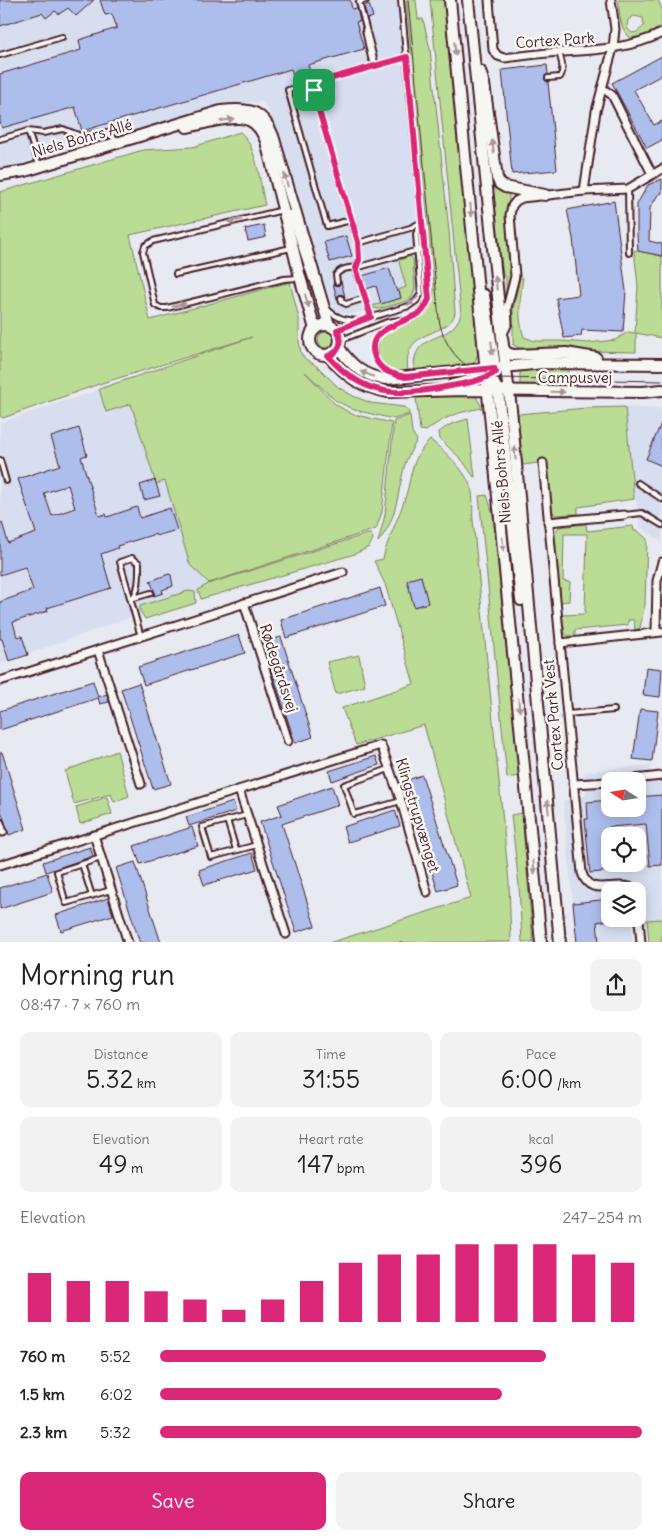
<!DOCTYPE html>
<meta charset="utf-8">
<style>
:root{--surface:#fff;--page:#f2f2f2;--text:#222;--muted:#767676;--accent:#db2777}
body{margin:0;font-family:Delius,sans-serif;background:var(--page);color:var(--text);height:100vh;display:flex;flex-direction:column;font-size:19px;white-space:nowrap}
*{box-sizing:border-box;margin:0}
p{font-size:16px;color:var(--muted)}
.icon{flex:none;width:28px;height:28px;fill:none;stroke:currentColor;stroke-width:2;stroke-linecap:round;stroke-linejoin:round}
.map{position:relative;height:942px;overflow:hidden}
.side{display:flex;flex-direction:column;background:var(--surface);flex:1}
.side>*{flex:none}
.needle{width:32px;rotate:282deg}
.buttons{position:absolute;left:601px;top:772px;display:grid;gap:10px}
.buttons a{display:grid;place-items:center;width:45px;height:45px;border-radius:10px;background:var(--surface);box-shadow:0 2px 12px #0003;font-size:25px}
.pin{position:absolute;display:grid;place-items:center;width:42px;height:42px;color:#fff;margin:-21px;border-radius:10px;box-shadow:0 2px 8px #0006}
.round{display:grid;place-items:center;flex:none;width:52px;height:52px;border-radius:10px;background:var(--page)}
.headline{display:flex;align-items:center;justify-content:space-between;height:85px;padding:0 20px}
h1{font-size:28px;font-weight:600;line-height:38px}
.stats{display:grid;grid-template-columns:repeat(3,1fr);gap:8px;height:85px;padding:5px 20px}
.stats div{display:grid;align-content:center;border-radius:10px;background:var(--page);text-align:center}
.stats b{font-size:25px;font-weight:600}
.stats small{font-size:14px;font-weight:400}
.stats p{font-size:14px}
.chart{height:140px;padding:10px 20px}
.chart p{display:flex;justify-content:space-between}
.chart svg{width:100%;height:90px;margin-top:5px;stroke:var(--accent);stroke-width:6}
.button{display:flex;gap:10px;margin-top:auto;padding:10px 20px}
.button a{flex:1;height:58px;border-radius:10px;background:var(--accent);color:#fff;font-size:20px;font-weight:600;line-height:58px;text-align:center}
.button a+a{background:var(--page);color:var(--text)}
ul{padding:0 20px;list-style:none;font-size:16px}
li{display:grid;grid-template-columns:80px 60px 1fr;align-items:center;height:38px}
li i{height:12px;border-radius:6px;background:var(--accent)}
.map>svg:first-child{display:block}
.built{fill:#d6def0;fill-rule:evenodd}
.green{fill:#badc95;stroke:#827e60;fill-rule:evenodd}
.building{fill:#adbeed;stroke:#4a1f2b;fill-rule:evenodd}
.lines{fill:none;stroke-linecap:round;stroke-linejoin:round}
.lane-casing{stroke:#4a1f2b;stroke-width:8}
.street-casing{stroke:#4a1f2b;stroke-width:11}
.secondary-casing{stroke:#4a1f2b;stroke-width:14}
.lane{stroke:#f6f6f2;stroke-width:4}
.street{stroke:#f6f6f2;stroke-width:7}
.secondary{stroke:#f6f6f2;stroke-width:10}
.tram{stroke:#4a1f2b;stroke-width:1}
.oneway{fill:#a99598}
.route-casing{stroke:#fff;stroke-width:10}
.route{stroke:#db2777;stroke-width:6}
.labels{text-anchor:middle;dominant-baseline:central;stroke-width:5;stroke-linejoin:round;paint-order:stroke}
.street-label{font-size:15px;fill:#4a1f2b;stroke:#f6f6f2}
</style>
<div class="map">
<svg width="662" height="943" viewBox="0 0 662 943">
<rect width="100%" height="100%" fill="#e7ebf1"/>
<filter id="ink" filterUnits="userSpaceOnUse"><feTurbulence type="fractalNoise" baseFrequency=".02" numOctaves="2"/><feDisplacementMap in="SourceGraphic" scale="10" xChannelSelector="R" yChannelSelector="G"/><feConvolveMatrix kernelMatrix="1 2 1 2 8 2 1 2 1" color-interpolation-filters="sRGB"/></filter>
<g filter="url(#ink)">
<!-- built -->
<g class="built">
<polygon points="0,0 404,0 435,302 348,314 333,310 269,111 262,102 250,102 0,169"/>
<polygon points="280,328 296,363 334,404 352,414 392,423 382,512 376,529 0,664 0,423"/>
<polygon points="625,407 662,409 662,542 640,527 637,502 634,499"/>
<path d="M 650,765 L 651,772 L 662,771 L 662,919 L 631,922 L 632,942 L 577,942 L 563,801 L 586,795 L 584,772 ZM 610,781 L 638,781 L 638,809 L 610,809 ZM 610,836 L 638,836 L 638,864 L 610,864 ZM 610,891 L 638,891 L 638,919 L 610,919 Z"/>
</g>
<!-- green -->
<g class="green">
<path d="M 406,0 L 416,0 L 418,19 L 423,19 L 430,49 L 449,231 L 455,313 C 450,334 416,330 409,352 C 407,357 407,365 408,371 C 401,372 395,372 388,369 C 375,362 374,343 384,333 C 395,323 412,326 423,315 C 431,307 433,299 434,287 Z"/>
<path d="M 430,0 L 444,0 L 478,353 L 475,362 L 469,365 L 414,371 C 412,328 450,347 461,314 Z"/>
<path d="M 618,0 L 658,0 L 662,10 L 661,26 L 647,35 L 631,38 C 619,30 620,13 618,0 ZM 634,16 L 643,18 L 644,26 L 637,32 L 632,33 L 627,28 L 628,20 Z"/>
<path d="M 240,132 C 257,145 260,184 265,205 L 130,235 L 150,320 L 290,282 L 299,319 L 299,341 L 301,353 L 304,358 L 318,367 L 338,387 L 353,396 L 371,403 L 404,407 L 408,410 L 409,414 L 394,419 L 354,410 L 335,400 L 304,371 L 335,404 L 352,414 L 392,423 L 382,512 L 376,529 L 209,583 L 190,565 L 165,481 L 156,484 L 131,404 L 106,412 L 99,389 L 252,337 L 99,384 L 3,418 L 0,416 L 0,192 L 143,150 L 193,147 Z"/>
<path d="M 493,186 C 498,188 507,190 509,196 C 510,201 506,209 507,215 C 509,244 516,267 506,296 L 506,276 L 503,276 Z"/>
<path d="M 634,250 L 662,256 L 662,338 L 636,333 L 636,352 L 589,351 L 571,348 L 524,350 L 513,345 L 513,309 L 520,278 L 523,278 C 520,298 517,317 524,337 L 535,341 L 563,341 L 588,343 L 615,340 L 628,332 L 635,333 L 638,286 Z"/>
<polygon points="410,256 413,259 415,289 412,297 407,301 379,309 374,308 372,306 401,298 398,290 406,287 399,262 400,260"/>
<circle cx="326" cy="340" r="8"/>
<polygon points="569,367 569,387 520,385 520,370"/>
<path d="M 470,394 L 476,396 L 482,408 C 459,412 445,416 426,431 L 420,430 L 416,398 Z"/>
<polygon points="625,407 634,499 578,507 578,514 555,515 551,508 547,462 522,465 518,414 587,408"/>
<path d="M 410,415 L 412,433 L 417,440 C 413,447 409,454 406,461 C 397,490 399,517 378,542 L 385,515 L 394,421 Z"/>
<polygon points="468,419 475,477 474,477 462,460 440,439 439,432 451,424"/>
<path d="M 430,440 C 443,449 467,472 471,488 C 474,498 472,510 473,520 L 509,882 L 511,942 L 329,943 L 471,898 L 424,725 L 356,745 L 342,708 L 414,684 L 385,584 L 374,561 L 383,559 C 387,540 397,522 403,504 C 413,478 408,462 430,440 Z"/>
<polygon points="487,495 493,514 519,776 507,778 479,496"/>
<polygon points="586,524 587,531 633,526 634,531 638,531 647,539 645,604 640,628 635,630 634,620 628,620 628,625 575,630 575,636 568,636 565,634 562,615 585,614 587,534 564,534 563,581 570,582 569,601 561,602 554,533 559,527"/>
<polygon points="367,534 371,534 373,539 369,547 355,554 201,599 198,590 208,584"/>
<polygon points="188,591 195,592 196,603 145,619 140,611 140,606"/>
<polygon points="359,655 365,686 336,694 327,662"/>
<polygon points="117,751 129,796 114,802 111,794 74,804 65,771"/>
<polygon points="107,797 112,814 80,824 76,807"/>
<polygon points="522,813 533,942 522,942 519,886 511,815"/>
<polygon points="662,919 662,942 649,942 647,920"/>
</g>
<!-- building -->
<g class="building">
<polygon points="0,0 94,0 76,16 68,8 59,14 55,11 46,18 42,13 0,26"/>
<polygon points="100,0 350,0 352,9 357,8 360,21 356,22 364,49 308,65 310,71 293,76 291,69 82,131 75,107 2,128 0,122 0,74 81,50 79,40 117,28 112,14 105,15"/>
<polygon points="369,4 373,17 367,19 364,6"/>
<polygon points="662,56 662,75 634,90 654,125 662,121 662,140 647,148 612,83"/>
<polygon points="547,65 548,74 544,79 548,82 557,170 512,174 502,70"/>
<polygon points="662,179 662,193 658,195 650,208 649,241 662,244 662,256 638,251 637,235 637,204 648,185"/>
<polygon points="614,201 626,291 623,332 582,330 581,336 564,338 556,298 579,295 573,238 567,210"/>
<polygon points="264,225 266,237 248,241 245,229"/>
<polygon points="346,236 352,256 330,262 324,242"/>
<polygon points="389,268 397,292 399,291 401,298 381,304 376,286 366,289 362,276"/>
<polygon points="341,281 345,297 341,294 337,299 333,283 338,286"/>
<polygon points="662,421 662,466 646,459"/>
<path d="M 79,428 L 87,455 L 81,457 L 99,516 L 106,514 L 107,517 L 137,507 L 140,518 L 170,508 L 177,530 L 156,536 L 155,534 L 117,546 L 118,548 L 101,554 L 111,588 L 47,608 L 48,611 L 13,622 L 17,637 L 22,636 L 28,655 L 9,661 L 2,639 L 0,639 L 0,602 L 33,590 L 25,567 L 0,575 L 0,523 L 2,522 L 8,543 L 36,533 L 18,479 L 60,465 L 51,437 ZM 68,485 L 75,508 L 52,516 L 44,493 Z"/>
<polygon points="155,480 160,496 144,500 140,485"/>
<polygon points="169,574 171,575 173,586 162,590 163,593 154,596 155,592 150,581"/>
<polygon points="421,576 428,603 414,607 407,580"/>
<polygon points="380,588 385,606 286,638 281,620"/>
<polygon points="239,635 245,653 144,685 138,667"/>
<polygon points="281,637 313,737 295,743 263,643"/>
<polygon points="646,667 662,669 660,697 643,695"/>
<polygon points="93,681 98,697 107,694 109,702 100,704 98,698 0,730 0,711"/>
<polygon points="139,683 171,784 153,789 121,689"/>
<polygon points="640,709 658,711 652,761 633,759"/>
<polygon points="2,752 26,829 9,835 0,808 0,753"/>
<polygon points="376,756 379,765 332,781 329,771"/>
<polygon points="422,775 457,885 438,891 402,782"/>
<polygon points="332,786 338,805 282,824 315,926 296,932 260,822 282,815 278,805"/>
<polygon points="662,795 662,865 650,866 646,824 609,827 610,864 613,864 613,871 590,873 585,819 588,819 587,802 610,800 610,809 638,809 638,797"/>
<polygon points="233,802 236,811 189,826 186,817"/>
<polygon points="395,810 400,826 348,842 343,827"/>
<polygon points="192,827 198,846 140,864 134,846"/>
<polygon points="90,847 93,856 46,872 43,862"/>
<polygon points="252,853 257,869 204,885 199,870"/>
<polygon points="135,862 161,943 140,943 116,868"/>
<polygon points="47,873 53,892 0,909 0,888"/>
<polygon points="108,898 113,915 61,931 56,915"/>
<polygon points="610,899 610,920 597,922 599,943 577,943 573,903"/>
</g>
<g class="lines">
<!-- lane casing -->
<g class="lane-casing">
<g id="lane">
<polyline points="366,0 359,2 376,66"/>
<polyline points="365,30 371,58 375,64"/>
<polyline points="0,55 62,37"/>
<path d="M 548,78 L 560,77 C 565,69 561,60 559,52"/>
<polyline points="311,84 358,243 359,260 356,268 371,317"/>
<polyline points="28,131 43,133 63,129 81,136 107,132 113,137 115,141"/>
<polyline points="0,139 28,131 39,165"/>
<polyline points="628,189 629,253"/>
<polyline points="351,220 327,226 288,90 407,57"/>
<polyline points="358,243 410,228 422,222"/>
<polyline points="176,274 291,248"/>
<polyline points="298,278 284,279 167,308 161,308 155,305 143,252 145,246 153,241 283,210 290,214 311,279"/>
<path d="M 337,282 L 336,275 C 340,269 349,267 356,268 L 425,248"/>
<polyline points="341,298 342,302 346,304 365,298"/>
<path d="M 327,309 C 336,318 344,320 357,321"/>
<polyline points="337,330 359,321 409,306 416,301 421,294 416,234 422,222"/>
<polyline points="341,340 387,322 400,320"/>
<path d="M 396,375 C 386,372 380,368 376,359 C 374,355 374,352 374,347 C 375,323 406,324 421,312 C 425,309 427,303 429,299 L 401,0"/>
<polyline points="0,460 6,481"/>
<polyline points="638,483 662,499"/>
<polyline points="624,515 642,513 662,525"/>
<polyline points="134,598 151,593"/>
<path d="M 131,599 C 140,592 139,574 139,563 L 132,558 L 120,562 L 141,637"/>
<polyline points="567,714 614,710"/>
<polyline points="389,769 344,785 354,814 401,801"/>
<polyline points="247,815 202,827 211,857 257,845"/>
<polyline points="227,820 236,850"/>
<polyline points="101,858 57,872 66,903 111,890"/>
<polyline points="82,864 92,896"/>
</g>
</g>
<!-- street casing -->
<g class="street-casing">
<g id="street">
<path d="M 489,0 L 493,50 L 498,56 L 504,58 C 523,56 542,53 561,52 C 596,50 630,49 662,33"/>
<polyline points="602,88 612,95 652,174"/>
<polyline points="584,191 596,111 613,48 615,29 611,0"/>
<polyline points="502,336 508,323 507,308 515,276 510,215 512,206 516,201 522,198 584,191 628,189 662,169"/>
<path d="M 543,463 L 582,873 C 590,897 610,882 630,887 L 634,891"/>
<polyline points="548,522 624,515"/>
<polyline points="244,603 288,741"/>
<polyline points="656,632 657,581 662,562"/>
<polyline points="560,643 662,632"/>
<polyline points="98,650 141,784"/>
<polyline points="0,681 343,572"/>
<polyline points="614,781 662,776"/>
<polyline points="573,784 610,782"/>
<polyline points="239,790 286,934"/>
<polyline points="0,823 3,832"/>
<polyline points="94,835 128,943"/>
<polyline points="0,865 381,745 401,801 427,892"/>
<polyline points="638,908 641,943"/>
</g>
</g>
<!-- secondary casing -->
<g class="secondary-casing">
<g id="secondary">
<polyline points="450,0 541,943"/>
<polyline points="468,0 502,337 511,409 560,943"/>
<polyline points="480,71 484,84 497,178 500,184 505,187 545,195"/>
<path d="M 187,127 C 203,124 234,114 249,120 C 258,124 262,132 266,141 L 300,277 L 315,329"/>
<path d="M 0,175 L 25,171 L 221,111 C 248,108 262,109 273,136 L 329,325"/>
<polyline points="484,295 496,373"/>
<circle cx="325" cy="340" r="15"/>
<path d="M 339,348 C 351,365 364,377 386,379 L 543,363 L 662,364"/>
<polyline points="503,348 507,353 513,355 566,353 596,358"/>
<path d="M 328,355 C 346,376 360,387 388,392 L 465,390 L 643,392 L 662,390"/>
<polyline points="481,374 492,379 498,391 521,600"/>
<polyline points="453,385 489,376"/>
</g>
</g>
<!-- lane -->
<use href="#lane" class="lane"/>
<!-- street -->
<use href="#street" class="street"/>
<!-- secondary -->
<use href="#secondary" class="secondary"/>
<!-- tram -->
<path class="tram" d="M 408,0 L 439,319 C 444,350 466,373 497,378 L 662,381"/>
</g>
<!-- one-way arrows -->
<defs><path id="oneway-solid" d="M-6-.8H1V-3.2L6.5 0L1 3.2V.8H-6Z" transform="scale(1.25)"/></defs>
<g class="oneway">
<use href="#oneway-solid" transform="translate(455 49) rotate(85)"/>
<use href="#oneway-solid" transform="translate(227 120) rotate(-9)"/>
<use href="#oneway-solid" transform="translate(493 147) rotate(-98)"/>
<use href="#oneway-solid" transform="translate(286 180) rotate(-106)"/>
<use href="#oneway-solid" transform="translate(471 210) rotate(84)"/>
<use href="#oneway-solid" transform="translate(235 221) rotate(167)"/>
<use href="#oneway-solid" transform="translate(496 283) rotate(-96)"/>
<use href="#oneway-solid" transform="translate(307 301) rotate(73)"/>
<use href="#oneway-solid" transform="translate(413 301) rotate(140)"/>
<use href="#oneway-solid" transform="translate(179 305) rotate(-14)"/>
<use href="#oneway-solid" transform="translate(492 348) rotate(84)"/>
<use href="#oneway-solid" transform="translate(367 374) rotate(-158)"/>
<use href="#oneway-solid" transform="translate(558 392) rotate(1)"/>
<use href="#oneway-solid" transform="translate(515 453) rotate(-95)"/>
<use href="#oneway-solid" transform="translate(503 544) rotate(84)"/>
<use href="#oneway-solid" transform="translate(519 705) rotate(84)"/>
<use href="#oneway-solid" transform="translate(548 807) rotate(-96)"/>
<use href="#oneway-solid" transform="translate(534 867) rotate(84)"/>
</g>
</g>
<g class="lines" filter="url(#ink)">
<!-- route casing -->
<g class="route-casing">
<path id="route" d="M 407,57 L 429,299 C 427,303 425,309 421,312 C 405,324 361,328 376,360 C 382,372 393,374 405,377 L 494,368 L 496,372 C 482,381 467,383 451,386 C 398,396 366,399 328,356 C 340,352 344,341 337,330 L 371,317 L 356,268 L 359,260 L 358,242 L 311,84 Z"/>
</g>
<!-- route -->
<use href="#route" class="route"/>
</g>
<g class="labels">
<!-- street labels -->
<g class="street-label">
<text transform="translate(555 40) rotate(-4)">Cortex Park</text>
<text transform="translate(82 138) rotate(-16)">Niels Bohrs Allé</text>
<text x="575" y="377">Campusvej</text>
<text transform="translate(501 472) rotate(-95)">Niels Bohrs Allé</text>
<text transform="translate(279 668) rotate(72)">Rødegårdsvej</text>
<text transform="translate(553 715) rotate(-95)">Cortex Park Vest</text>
<text transform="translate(418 815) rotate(73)">Klingstrupvænget</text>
</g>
</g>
</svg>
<div class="buttons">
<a><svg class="needle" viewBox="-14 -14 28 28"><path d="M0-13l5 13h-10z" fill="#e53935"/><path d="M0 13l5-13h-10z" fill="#767676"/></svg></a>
<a><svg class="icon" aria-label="locate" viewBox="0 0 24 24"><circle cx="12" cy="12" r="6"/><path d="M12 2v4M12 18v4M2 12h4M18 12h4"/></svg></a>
<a><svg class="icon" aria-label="layers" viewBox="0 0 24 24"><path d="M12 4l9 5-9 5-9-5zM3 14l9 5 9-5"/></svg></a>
</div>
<div class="pin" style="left:314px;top:90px;background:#1e9e55"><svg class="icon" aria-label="arrive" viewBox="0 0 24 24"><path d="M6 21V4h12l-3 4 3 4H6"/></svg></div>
</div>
<section class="side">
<div class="headline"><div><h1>Morning run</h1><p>08:47 · 7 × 760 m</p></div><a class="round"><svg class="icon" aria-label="share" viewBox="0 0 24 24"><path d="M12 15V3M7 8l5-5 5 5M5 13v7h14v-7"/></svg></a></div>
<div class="stats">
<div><p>Distance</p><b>5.32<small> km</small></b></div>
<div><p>Time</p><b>31:55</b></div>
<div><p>Pace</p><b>6:00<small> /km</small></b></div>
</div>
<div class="stats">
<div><p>Elevation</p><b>49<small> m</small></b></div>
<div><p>Heart rate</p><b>147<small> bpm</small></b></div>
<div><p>kcal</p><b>396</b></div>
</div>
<div class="chart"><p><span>Elevation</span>247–254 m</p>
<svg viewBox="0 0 160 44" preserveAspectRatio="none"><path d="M5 44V20M15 44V24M25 44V24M35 44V29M45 44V33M55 44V38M65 44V33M75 44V24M85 44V15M95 44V11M105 44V11M115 44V6M125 44V6M135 44V6M145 44V11M155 44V15"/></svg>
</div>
<ul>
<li><b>760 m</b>5:52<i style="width:80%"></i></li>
<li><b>1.5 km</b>6:02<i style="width:71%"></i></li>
<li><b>2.3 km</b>5:32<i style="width:100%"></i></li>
</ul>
<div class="button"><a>Save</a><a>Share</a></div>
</section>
